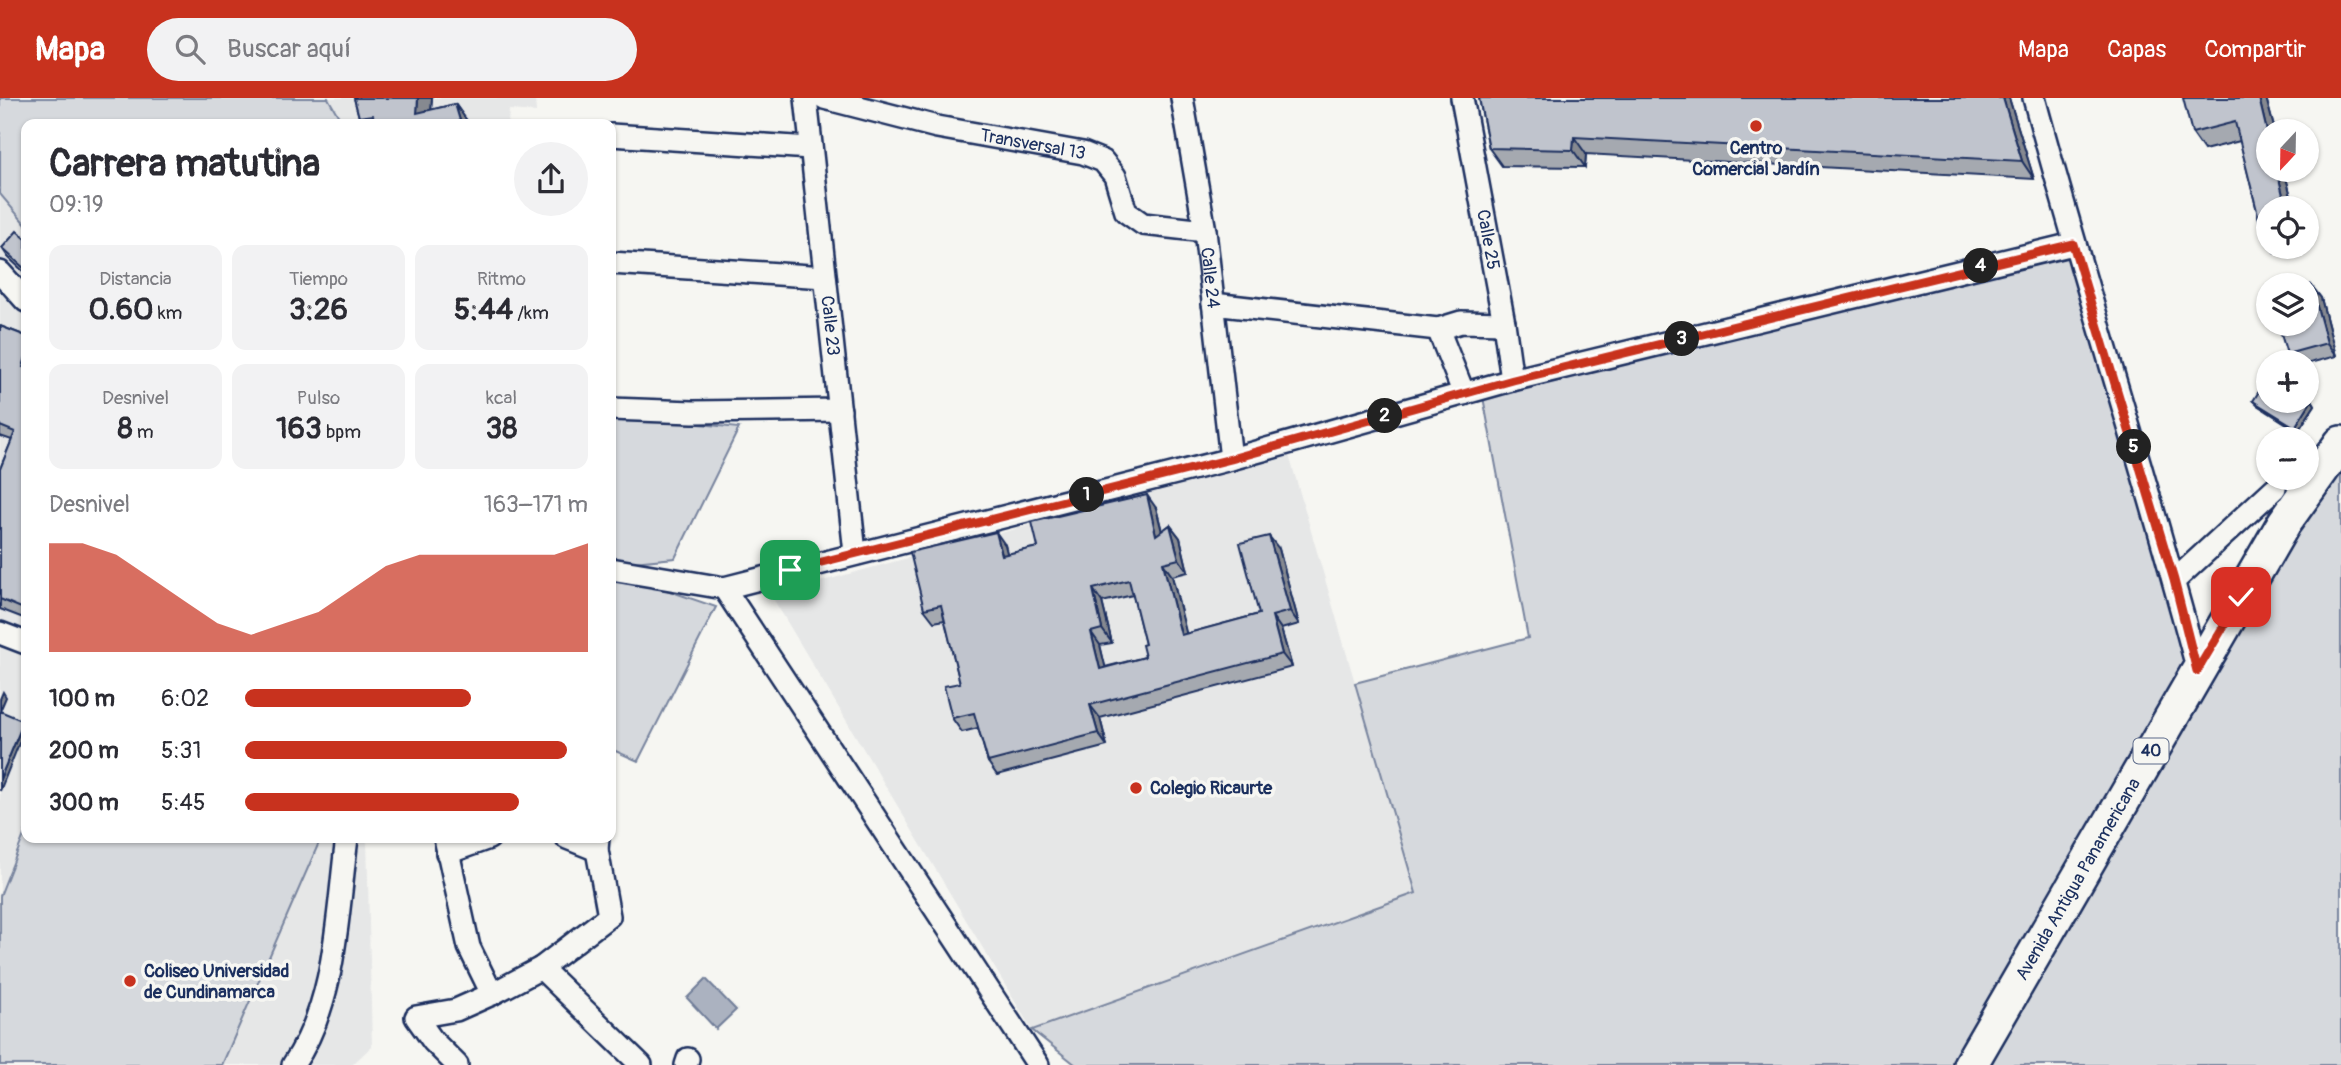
<!DOCTYPE html>
<html lang="es">
<meta charset="utf-8">
<style>
:root{--surface:#fff;--page:#f2f2f3;--text:#2b2b33;--muted:#7c7c81;--accent:#c8321e}
body{margin:0;font-family:Pangolin,sans-serif;background:var(--page);color:var(--text);height:100vh;display:flex;flex-direction:column;font-size:26px;white-space:nowrap}
*{box-sizing:border-box;margin:0}
p{font-size:23px;color:var(--muted)}
.icon{flex:none;width:38px;height:38px;fill:none;stroke:currentColor;stroke-width:2;stroke-linecap:round;stroke-linejoin:round}
.map{position:relative;flex:1;overflow:hidden}
.drawer{position:absolute;left:21px;top:21px;width:595px;height:724px;display:flex;flex-direction:column;background:var(--surface);border-radius:14px;box-shadow:0 2px 5px #0004}
.drawer>*{flex:none}
.needle{width:46px;rotate:202deg}
.fabs{position:absolute;left:2256px;top:21px;display:grid;gap:14px}
.fabs a{display:grid;place-items:center;width:63px;height:63px;border-radius:50%;background:var(--surface);box-shadow:0 2px 5px #0004;font-size:35px}
.pin{position:absolute;display:grid;place-items:center;width:60px;height:60px;color:#fff;margin:-30px;border-radius:14px;box-shadow:0 4px 10px #0006}
.km{position:absolute;width:35px;height:35px;margin:-18px;border-radius:50%;background:#222;color:#fff;font-size:19px;line-height:35px;text-align:center}
.round{display:grid;place-items:center;flex:none;width:74px;height:74px;border-radius:37px;background:var(--page)}
.head{display:flex;align-items:center;justify-content:space-between;height:119px;padding:0 28px}
h1{font-size:38px;font-weight:700;line-height:52px}
.figures{display:grid;grid-template-columns:repeat(3,1fr);gap:10px;height:119px;padding:7px 28px}
.figures div{display:grid;align-content:center;border-radius:14px;background:var(--page);text-align:center}
.figures b{font-size:30px;font-weight:700}
.figures small{font-size:19px;font-weight:400}
.figures p{font-size:19px}
.chart{height:196px;padding:14px 28px}
.chart p{display:flex;justify-content:space-between}
.chart svg{width:100%;height:126px;margin-top:7px;fill:var(--accent);opacity:.7}
ul{padding:0 28px;list-style:none;font-size:23px}
li{display:grid;grid-template-columns:112px 84px 1fr;align-items:center;height:52px}
li i{height:18px;border-radius:9px;background:var(--accent)}
header{display:flex;align-items:center;gap:42px;box-sizing:border-box;height:98px;padding:0 35px;background:var(--accent);color:#fff}
header strong{font-size:33px}
nav{display:flex;gap:38px;margin-inline-start:auto;font-size:24px}
.search{width:490px;height:63px;background:var(--page);display:flex;align-items:center;gap:18px;box-sizing:border-box;padding:0 24px;border-radius:38px;color:var(--muted);font-size:26px}
.map>svg:first-child{display:block}
.built{fill:#e6e7e7}
.green{fill:#d6d9dd;stroke:#78849e;stroke-width:2}
.water{fill:#abb2c0;stroke:#717e99;stroke-width:2}
.lines{fill:none;stroke-linecap:round;stroke-linejoin:round}
.minor-casing{stroke:#1b2f5e;stroke-width:26}
.primary-casing{stroke:#1b2f5e;stroke-width:38}
.minor{stroke:#f6f6f2;stroke-width:21}
.primary{stroke:#f6f6f2;stroke-width:33}
.wall{fill:#a5a9b0;stroke:#1b2f5e;stroke-width:2;fill-rule:evenodd}
.shaded-wall{fill:#868990;stroke:#1b2f5e;stroke-width:2}
.building{fill:#c0c4cd;stroke:#1b2f5e;stroke-width:2;fill-rule:evenodd}
.route-casing{stroke:#fff;stroke-width:14}
.route{stroke:#c8321e;stroke-width:9}
.poi-dot{fill:#c8321e;stroke:#f6f6f2;stroke-width:2.5}
.labels{text-anchor:middle;dominant-baseline:central;stroke-width:7;stroke-linejoin:round;paint-order:stroke}
.shield{fill:#f6f6f2;stroke:#5d6b8a;stroke-width:2}
.shield-label{font-size:16px;font-weight:bold;fill:#1b2f5e}
.street-label{font-size:18px;fill:#1b2f5e;stroke:#f6f6f2}
.poi-label{font-size:18px;font-weight:bold;fill:#1b2f5e;stroke:#f6f6f2;text-anchor:start}
</style>
<header>
<strong>Mapa</strong>
<div class="search"><svg class="icon" aria-label="search" viewBox="0 0 24 24"><circle cx="10" cy="10" r="6"/><path d="M15 15l6 6"/></svg>Buscar aquí</div>
<nav><a>Mapa</a><a>Capas</a><a>Compartir</a></nav>
</header>
<div class="map">
<svg width="2341" height="967" viewBox="0 0 2341 967">
<rect width="100%" height="100%" fill="#f6f6f2"/>
<filter id="ink" filterUnits="userSpaceOnUse"><feTurbulence type="fractalNoise" baseFrequency=".0143" numOctaves="2"/><feDisplacementMap in="SourceGraphic" scale="14" xChannelSelector="R" yChannelSelector="G"/><feConvolveMatrix kernelMatrix="1 2 1 2 8 2 1 2 1" color-interpolation-filters="sRGB"/></filter>
<g filter="url(#ink)">
<!-- built -->
<g class="built">
<polygon points="227,0 535,0 536,14 509,12 508,26 233,26"/>
<polygon points="0,96 26,127 26,740 367,740 372,948 352,967 0,967"/>
<polygon points="1289,357 1416,795 1032,932 771,497"/>
</g>
<!-- green -->
<g class="green">
<polygon points="0,0 328,0 343,26 26,26 26,127 0,96"/>
<polygon points="2068,155 2187,567 1956,967 1076,967 1032,932 1416,795 1355,585 1528,540 1483,299"/>
<polygon points="611,317 739,330 675,460 612,466 611,471"/>
<polygon points="2341,366 2341,967 1984,967 2296,431"/>
<polygon points="611,473 716,509 638,663 611,651"/>
<polygon points="26,732 26,740 321,740 222,967 0,967 0,798"/>
</g>
<!-- water -->
<polygon class="water" points="706,881 736,912 716,931 687,900"/>
<g class="lines">
<!-- minor casing -->
<g class="minor-casing">
<g id="minor">
<path id="s1" d="M 806,0 L 855,455"/>
<path id="s2" d="M 824,0 L 937,29 L 1083,55 L 1103,63 L 1115,78 L 1126,114 L 1143,126 L 1205,133"/>
<path id="s3" d="M 1182,0 L 1205,133 L 1231,361"/>
<path id="s4" d="M 1462,0 L 1504,225 L 1512,282"/>
<path d="M 2034,0 C 2086,192 2147,381 2198,573"/>
<polyline points="611,37 810,50"/>
<polyline points="611,165 825,179"/>
<polyline points="0,174 26,203"/>
<polyline points="1213,206 1438,231 1461,224 1504,225"/>
<polyline points="1438,231 1464,296"/>
<polyline points="611,311 693,314 840,312"/>
<polyline points="611,471 724,490 1231,361 1512,282 2073,146"/>
<polyline points="2174,483 2275,390"/>
<polyline points="724,490 1038,967"/>
<polyline points="0,535 26,545"/>
<polyline points="445,740 469,849 492,896"/>
<polyline points="567,740 597,752"/>
<polyline points="447,755 489,740"/>
<polyline points="541,870 641,967"/>
<path d="M 293,967 C 337,903 337,815 347,740"/>
<polyline points="457,967 433,943 416,919 456,912 492,896 541,870 609,818 597,752 598,740"/>
<polyline points="686,967 688,961"/>
</g>
</g>
<!-- primary casing -->
<g class="primary-casing">
<g id="primary">
<path id="s5" d="M 1970,967 L 2284,425 L 2341,345"/>
</g>
</g>
<!-- minor -->
<use href="#minor" class="minor"/>
<!-- primary -->
<use href="#primary" class="primary"/>
</g>
<!-- wall -->
<g class="wall">
<polygon points="354,0 432,0 431,12 455,6 469,26 364,26 359,19"/>
<polygon points="1479,0 2009,0 2034,81 1586,56 1585,69 1502,68 1489,50"/>
<polygon points="2266,0 2275,33 2268,33 2268,72 2284,72 2294,110 2268,110 2268,145 2263,137 2240,43 2204,52 2192,35"/>
<polygon points="26,141 26,176 8,159 2,150"/>
<polygon points="2271,149 2300,149 2275,155"/>
<polygon points="2311,187 2321,200 2336,258 2306,266 2306,264 2293,264 2287,256"/>
<polygon points="0,228 26,238 26,521 0,511 0,371 12,342 0,338"/>
<polygon points="2312,302 2315,307 2298,333 2257,307 2253,303"/>
<path d="M 1156,410 L 1162,433 L 1170,427 L 1180,440 L 1188,474 L 1172,478 L 1186,536 L 1259,516 L 1279,451 L 1299,526 L 1281,531 L 1292,569 L 1100,620 L 1107,648 L 997,677 L 988,664 L 978,630 L 962,634 L 952,620 L 960,585 L 945,522 L 934,524 L 924,511 L 1005,447 L 1007,456 L 1038,449 ZM 1133,497 L 1145,546 L 1145,559 L 1105,569 L 1100,547 L 1112,545 L 1102,504 Z"/>
</g>
<!-- shaded-wall -->
<g class="shaded-wall">
<polygon points="418,0 432,0 430,26 417,15"/>
<polygon points="2003,0 2009,0 2034,81 2022,63"/>
<polygon points="2259,0 2266,0 2275,33 2268,33 2268,38"/>
<polygon points="455,6 468,24 469,26 461,26"/>
<polygon points="1574,39 1586,56 1585,69 1573,52"/>
<polygon points="2277,72 2284,72 2294,110 2286,110"/>
<polygon points="2311,187 2321,200 2336,258 2327,245"/>
<polygon points="2312,302 2315,307 2298,333 2295,329"/>
<polygon points="1147,397 1156,410 1166,450 1156,437"/>
<polygon points="1170,427 1180,440 1188,474 1179,461"/>
<polygon points="996,434 1005,447 1011,471 1002,457"/>
<polygon points="1269,438 1279,451 1299,526 1290,513"/>
<polygon points="1163,465 1172,478 1190,550 1181,537"/>
<polygon points="1093,491 1102,504 1112,545 1102,531"/>
<polygon points="1272,518 1281,531 1292,569 1282,556"/>
<polygon points="1091,534 1100,547 1109,584 1100,571"/>
<polygon points="3,594 6,599 0,613 0,601"/>
<polygon points="1090,607 1100,620 1107,648 1098,635"/>
<polygon points="24,623 26,628 0,693 0,681"/>
</g>
<!-- building -->
<g class="building">
<polygon points="354,0 418,0 417,15 455,6 461,26 375,26 373,17 359,19"/>
<polygon points="1479,0 2003,0 2022,63 1574,39 1573,52 1489,50"/>
<polygon points="2183,0 2259,0 2268,38 2268,72 2277,72 2286,110 2268,110 2268,136 2263,137 2235,24 2192,35"/>
<polygon points="17,133 26,141 26,172 2,150"/>
<polygon points="2311,187 2327,245 2287,256 2278,226 2306,226 2306,188"/>
<polygon points="0,228 26,238 26,259 23,269 26,270 26,432 25,433 26,434 26,512 0,501 0,371 15,334 0,328"/>
<polygon points="2268,279 2268,303 2306,303 2306,299 2312,302 2295,329 2253,303"/>
<path d="M 1147,397 L 1156,437 L 1170,427 L 1179,461 L 1163,465 L 1181,537 L 1259,516 L 1240,445 L 1269,438 L 1290,513 L 1272,518 L 1282,556 L 1090,607 L 1098,635 L 988,664 L 974,615 L 952,620 L 944,588 L 960,585 L 941,507 L 924,511 L 910,454 L 996,434 L 1002,457 L 1038,449 L 1032,424 ZM 1129,482 L 1145,546 L 1142,547 L 1145,559 L 1100,571 L 1091,534 L 1102,531 L 1093,491 Z"/>
<polygon points="0,613 24,623 0,681"/>
</g>
</g>
<g class="lines" filter="url(#ink)">
<!-- route casing -->
<g class="route-casing">
<polyline id="route" points="790,472 1231,361 1513,282 2073,146 2174,482 2197,573 2241,499"/>
</g>
<!-- route -->
<use href="#route" class="route"/>
</g>
<!-- markers -->
<g class="poi-dot">
<circle cx="1756" cy="28" r="7"/>
<circle cx="1136" cy="690" r="7"/>
<circle cx="130" cy="883" r="7"/>
</g>
<g class="labels">
<!-- shield labels -->
<rect class="shield" x="2133.5" y="640.5" width="35" height="25" rx="5"/>
<g class="shield-label">
<text x="2151" y="653">40</text>
</g>
<!-- street labels -->
<g class="street-label">
<text stroke="none"><textPath href="#s2" startOffset="214">Transversal 13</textPath></text>
<text stroke="none"><textPath href="#s4" startOffset="144">Calle 25</textPath></text>
<text stroke="none"><textPath href="#s3" startOffset="182">Calle 24</textPath></text>
<text stroke="none"><textPath href="#s1" startOffset="229">Calle 23</textPath></text>
<text stroke="none"><textPath href="#s5" startOffset="215">Avenida Antigua Panamericana</textPath></text>
</g>
<!-- poi labels -->
<g class="poi-label">
<text x="1756" y="50" text-anchor="middle">Centro<tspan x="1756" dy="21">Comercial Jardín</tspan></text>
<text x="1150" y="690">Colegio Ricaurte</text>
<text x="144" y="873">Coliseo Universidad<tspan x="144" dy="21">de Cundinamarca</tspan></text>
</g>
</g>
</svg>
<div class="fabs">
<a><svg class="needle" viewBox="-14 -14 28 28"><path d="M0-13l5 13h-10z" fill="#e53935"/><path d="M0 13l5-13h-10z" fill="#7c7c81"/></svg></a>
<a><svg class="icon" aria-label="locate" viewBox="0 0 24 24"><circle cx="12" cy="12" r="6"/><path d="M12 2v4M12 18v4M2 12h4M18 12h4"/></svg></a>
<a><svg class="icon" aria-label="layers" viewBox="0 0 24 24"><path d="M12 4l9 5-9 5-9-5zM3 14l9 5 9-5"/></svg></a>
<a>+</a>
<a>−</a>
</div>
<div class="pin" style="left:790px;top:472px;background:#1e9e55"><svg class="icon" aria-label="arrive" viewBox="0 0 24 24"><path d="M6 21V4h12l-3 4 3 4H6"/></svg></div>
<div class="pin" style="left:2241px;top:499px;background:#d93025"><svg class="icon" aria-label="check" viewBox="0 0 24 24"><path d="M5 12l5 5 9-10"/></svg></div>
<b class="km" style="left:1087px;top:397px">1</b>
<b class="km" style="left:1385px;top:318px">2</b>
<b class="km" style="left:1682px;top:241px">3</b>
<b class="km" style="left:1981px;top:168px">4</b>
<b class="km" style="left:2134px;top:349px">5</b>
<section class="drawer">
<div class="head"><div><h1>Carrera matutina</h1><p>09:19</p></div><a class="round"><svg class="icon" aria-label="share" viewBox="0 0 24 24"><path d="M12 15V3M7 8l5-5 5 5M5 13v7h14v-7"/></svg></a></div>
<div class="figures">
<div><p>Distancia</p><b>0.60<small> km</small></b></div>
<div><p>Tiempo</p><b>3:26</b></div>
<div><p>Ritmo</p><b>5:44<small> /km</small></b></div>
</div>
<div class="figures">
<div><p>Desnivel</p><b>8<small> m</small></b></div>
<div><p>Pulso</p><b>163<small> bpm</small></b></div>
<div><p>kcal</p><b>38</b></div>
</div>
<div class="chart"><p><span>Desnivel</span>163–171 m</p>
<svg viewBox="0 0 160 44" preserveAspectRatio="none"><path d="M0 44V6L10 6L20 10L30 18L40 26L50 34L60 38L70 34L80 30L90 22L100 14L110 10L120 10L130 10L140 10L150 10L160 6V44z"/></svg>
</div>
<ul>
<li><b>100 m</b>6:02<i style="width:66%"></i></li>
<li><b>200 m</b>5:31<i style="width:94%"></i></li>
<li><b>300 m</b>5:45<i style="width:80%"></i></li>
</ul>
</section>
</div>
